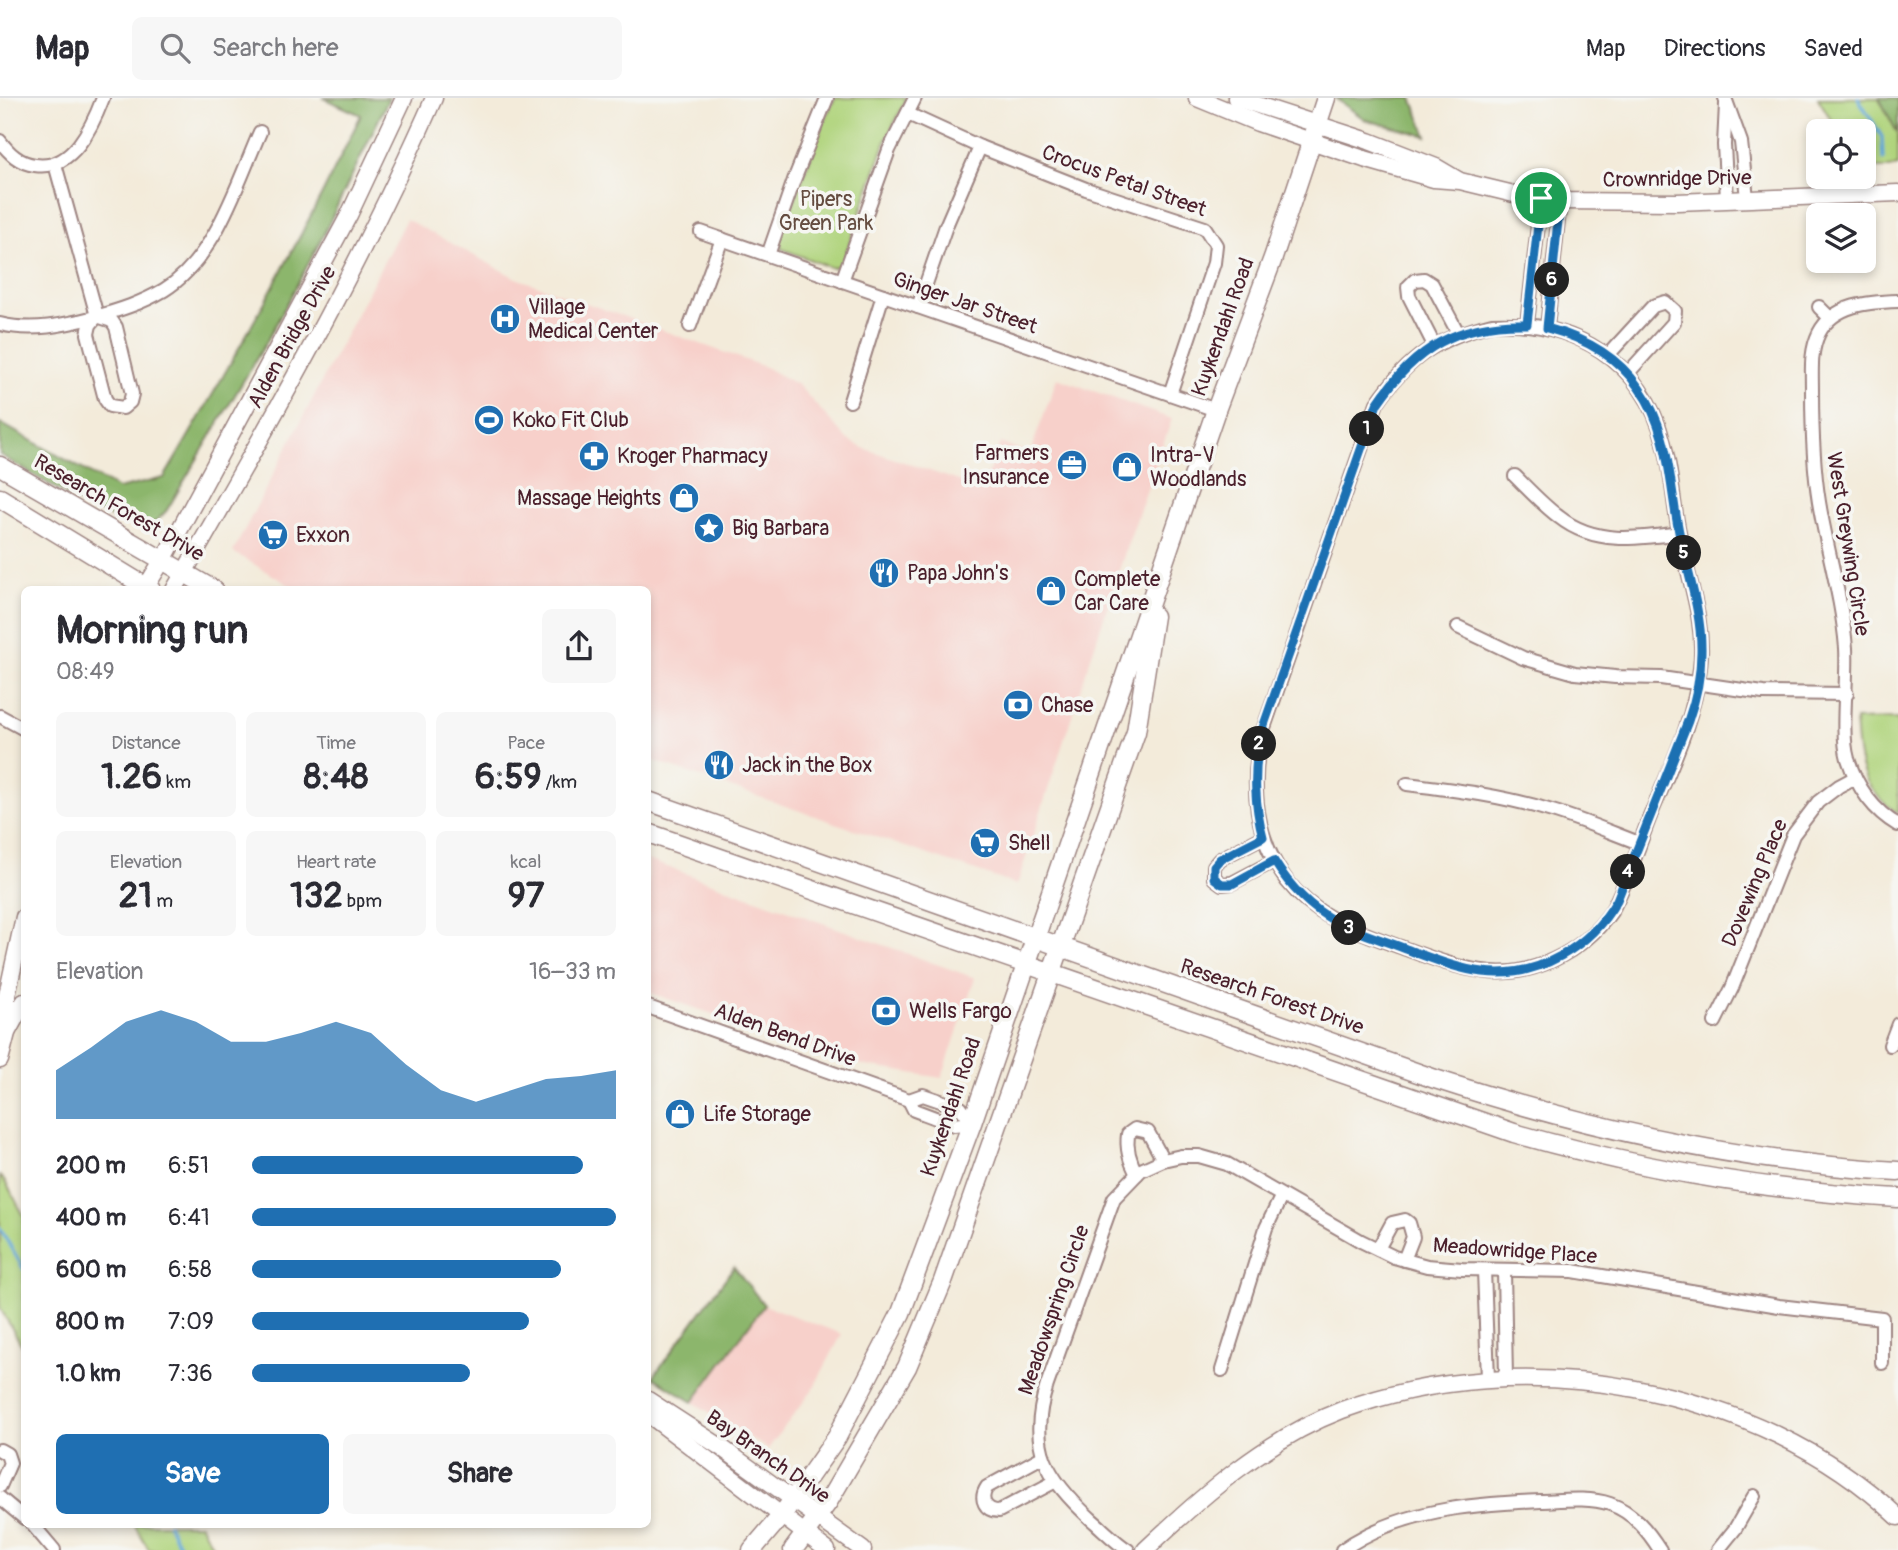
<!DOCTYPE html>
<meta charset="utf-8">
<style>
:root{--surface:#fff;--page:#f7f7f7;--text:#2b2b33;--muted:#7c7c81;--line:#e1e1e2;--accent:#1f6fb2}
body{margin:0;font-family:Pangolin,sans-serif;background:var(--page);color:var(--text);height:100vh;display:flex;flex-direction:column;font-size:26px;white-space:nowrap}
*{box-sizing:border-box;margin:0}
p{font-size:23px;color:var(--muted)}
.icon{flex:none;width:38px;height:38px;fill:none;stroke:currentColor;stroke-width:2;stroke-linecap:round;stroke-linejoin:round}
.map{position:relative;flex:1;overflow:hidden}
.panel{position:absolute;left:21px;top:488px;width:630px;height:942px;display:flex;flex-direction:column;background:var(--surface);border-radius:10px;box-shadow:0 4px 10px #0003}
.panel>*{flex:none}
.fabs{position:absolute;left:1806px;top:21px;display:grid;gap:14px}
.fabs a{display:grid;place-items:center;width:70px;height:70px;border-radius:10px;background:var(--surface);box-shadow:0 4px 10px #0003;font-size:35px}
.pin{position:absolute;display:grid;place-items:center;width:60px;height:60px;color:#fff;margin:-30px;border:4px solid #fff;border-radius:50%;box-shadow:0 2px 7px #0007}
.km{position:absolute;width:35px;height:35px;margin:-18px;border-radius:50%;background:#222;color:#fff;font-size:19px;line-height:35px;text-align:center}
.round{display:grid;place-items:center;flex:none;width:74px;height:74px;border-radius:10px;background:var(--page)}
.summary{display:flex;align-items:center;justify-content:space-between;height:119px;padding:0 35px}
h1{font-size:38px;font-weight:800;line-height:52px}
.figures{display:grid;grid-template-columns:repeat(3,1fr);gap:10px;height:119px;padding:7px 35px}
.figures div{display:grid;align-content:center;border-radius:10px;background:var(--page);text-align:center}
.figures b{font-size:35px;font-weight:800}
.figures small{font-size:19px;font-weight:400}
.figures p{font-size:19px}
.chart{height:196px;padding:14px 35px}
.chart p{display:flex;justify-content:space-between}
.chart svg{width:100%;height:126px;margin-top:7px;fill:var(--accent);opacity:.7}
.button{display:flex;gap:14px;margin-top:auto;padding:14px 35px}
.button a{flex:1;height:80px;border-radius:10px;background:var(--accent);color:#fff;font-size:28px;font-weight:800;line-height:80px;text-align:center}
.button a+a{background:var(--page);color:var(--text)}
ul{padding:0 35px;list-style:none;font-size:23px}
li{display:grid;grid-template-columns:112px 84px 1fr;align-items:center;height:52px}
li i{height:18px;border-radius:9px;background:var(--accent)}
header{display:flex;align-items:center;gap:42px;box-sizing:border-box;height:98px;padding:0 35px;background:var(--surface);border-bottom:2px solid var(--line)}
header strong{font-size:33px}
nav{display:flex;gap:38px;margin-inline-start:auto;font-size:24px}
.search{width:490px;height:63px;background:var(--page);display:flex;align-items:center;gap:18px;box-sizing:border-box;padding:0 24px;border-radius:10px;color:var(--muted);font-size:26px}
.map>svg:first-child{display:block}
.built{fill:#f7d0ca}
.green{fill:#b0d47d;stroke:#7d7a54;stroke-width:2}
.forest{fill:#8cb66c;stroke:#6b6a4c;stroke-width:2}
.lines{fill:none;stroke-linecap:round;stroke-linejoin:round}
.stream{stroke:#61a7d7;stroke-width:3.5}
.minor-casing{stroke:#9e8582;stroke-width:16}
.tertiary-casing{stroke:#9e8582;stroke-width:19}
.secondary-casing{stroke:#9e8582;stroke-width:21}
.minor{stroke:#fff;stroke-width:12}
.tertiary{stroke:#fff;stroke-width:16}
.secondary{stroke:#fff;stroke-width:18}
.route-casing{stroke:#fff;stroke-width:14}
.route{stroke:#1f6fb2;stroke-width:9}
.labels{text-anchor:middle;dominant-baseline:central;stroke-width:7;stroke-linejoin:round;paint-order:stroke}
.street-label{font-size:21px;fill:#4a1f2b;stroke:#f6f6f2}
.park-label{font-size:21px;fill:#644c40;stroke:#f6f6f2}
.poi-label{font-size:21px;fill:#4a1f2b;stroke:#f6f6f2;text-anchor:start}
</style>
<header>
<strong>Map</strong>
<div class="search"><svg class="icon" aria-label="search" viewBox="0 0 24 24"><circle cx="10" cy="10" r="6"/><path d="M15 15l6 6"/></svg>Search here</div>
<nav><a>Map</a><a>Directions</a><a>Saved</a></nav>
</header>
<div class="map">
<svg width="1898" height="1452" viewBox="0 0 1898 1452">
<rect width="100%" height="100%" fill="#f6f6f2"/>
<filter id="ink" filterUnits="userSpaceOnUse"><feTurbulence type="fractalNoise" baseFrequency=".0143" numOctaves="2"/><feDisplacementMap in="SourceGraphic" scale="14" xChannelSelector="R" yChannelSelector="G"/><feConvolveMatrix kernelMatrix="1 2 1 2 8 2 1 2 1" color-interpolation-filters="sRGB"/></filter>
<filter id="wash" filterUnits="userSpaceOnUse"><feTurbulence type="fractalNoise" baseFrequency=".00686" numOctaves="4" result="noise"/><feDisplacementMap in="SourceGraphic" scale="28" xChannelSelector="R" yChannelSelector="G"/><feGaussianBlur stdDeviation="1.57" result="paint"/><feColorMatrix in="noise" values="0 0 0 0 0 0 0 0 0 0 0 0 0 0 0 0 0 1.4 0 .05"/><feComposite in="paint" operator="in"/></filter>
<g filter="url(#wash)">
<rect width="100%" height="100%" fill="#f3ebda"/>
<!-- built -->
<g class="built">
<polygon points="406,121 516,180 765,269 798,287 848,342 863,350 982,391 1000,345 1030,355 1057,280 1172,321 1127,448 1017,787 648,661 648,492 298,492 233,454"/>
<polygon points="648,762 975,880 942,980 866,968 648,894"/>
<polygon points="764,1207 842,1236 813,1291 768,1351 693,1304"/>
</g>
<!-- green -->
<g class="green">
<polygon points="835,0 907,0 887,40 842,166 832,170 782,151 779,142 825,21"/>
<polygon points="1818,0 1879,0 1898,36 1898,68 1890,70 1864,70 1864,33 1838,33"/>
<path d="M 1898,621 L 1898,715 C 1860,691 1858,664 1855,622 Z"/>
<path d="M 0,1078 C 11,1089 15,1104 24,1117 L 24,1251 L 0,1210 Z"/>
<polygon points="134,1426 200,1426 215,1452 149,1452"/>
</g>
<!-- forest -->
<g class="forest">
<path d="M 323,0 L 389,0 L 320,144 L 267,243 L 167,412 C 161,418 155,427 146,428 C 115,431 30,374 0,357 L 0,325 L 118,391 L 164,380 C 234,261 302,141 361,17 Z"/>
<polygon points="1335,0 1412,0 1427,38 1366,22"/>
<polygon points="1879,0 1898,0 1898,36"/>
<polygon points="734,1169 764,1207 693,1304 653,1279"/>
</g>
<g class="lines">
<!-- stream -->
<g class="stream">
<polyline points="1858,0 1882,39 1883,61"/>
<polyline points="0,1130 24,1172"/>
<polyline points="168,1426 182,1452"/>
</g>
</g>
</g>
<g filter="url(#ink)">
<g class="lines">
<!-- minor casing -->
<g class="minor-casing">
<g id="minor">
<polyline points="1725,0 1741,44 1747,100"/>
<polyline points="1726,6 1724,47 1727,101"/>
<polyline points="908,16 980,49 1086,91 1205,130 1216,147 1214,165 1170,296"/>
<path d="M 0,43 C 9,55 19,65 35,67 C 72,73 92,29 103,0"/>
<polyline points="55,66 97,218"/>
<polyline points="701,134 1216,312"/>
<polyline points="768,157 794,82 827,0"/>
<polyline points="842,183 889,52 915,0"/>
<path d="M 1898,203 C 1869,204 1834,206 1819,235 C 1810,253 1812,273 1812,292 C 1812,330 1813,367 1819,404 C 1827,453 1842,500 1846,550 C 1848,582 1840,633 1848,661 C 1857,689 1872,712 1898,727"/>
<polyline points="918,209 946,128 980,49"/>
<polyline points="1819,209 1830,220"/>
<polygon points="97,218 112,223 116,229 132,296 130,304 123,310 110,308 105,301 88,236 90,227"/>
<path d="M 0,226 C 32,234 64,227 95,219 C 120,212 142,205 164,192 C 215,161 237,86 260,34"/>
<path d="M 1492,226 C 1573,222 1643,262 1664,345 C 1672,374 1673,404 1679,434 C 1687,479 1706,523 1700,570 C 1694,623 1669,672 1649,721 C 1637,752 1627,785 1611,814 C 1583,854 1530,881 1482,873 C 1452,869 1423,857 1395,847 C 1354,832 1315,819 1287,783 C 1255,741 1251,691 1260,641 L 1377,305 C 1409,259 1437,240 1492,226 Z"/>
<polyline points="1527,226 1541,100"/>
<polyline points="690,228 722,141"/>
<polyline points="1547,230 1560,103"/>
<polyline points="1434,247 1409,198 1408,189 1415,182 1424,181 1432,186 1458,235"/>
<polyline points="1608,257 1653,208 1665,204 1675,213 1674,224 1628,275"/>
<polyline points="850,303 883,197"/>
<path d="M 1515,378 C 1529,392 1543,407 1559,419 C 1594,447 1637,441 1679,435"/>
<polyline points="1458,529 1523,560 1575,575 1615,579 1661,580 1763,595 1847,596"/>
<polyline points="0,618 24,631"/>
<path d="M 1407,686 C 1456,692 1505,698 1552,713 C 1582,722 1610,734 1639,745"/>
<polyline points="1263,739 1220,761 1214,768 1214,780 1222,786 1232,785 1274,763"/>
<polyline points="648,909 909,1002 923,997 961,1010 972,1025"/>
<polyline points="1715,924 1732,890 1793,737 1818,704 1839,688 1854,680"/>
<polyline points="1890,947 1898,926"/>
<polyline points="909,1002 914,1012 954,1027 972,1025"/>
<path d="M 1137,1076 C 1130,1064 1126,1050 1128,1036 L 1135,1031 L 1148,1034 L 1163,1062"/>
<polyline points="1378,1151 1392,1125 1405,1122 1409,1125 1413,1139 1404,1162"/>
<polyline points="1484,1172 1488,1281"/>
<polyline points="1504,1172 1506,1280"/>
<polyline points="1222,1272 1266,1130 1281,1099"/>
<polyline points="0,1352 7,1356 10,1365 0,1388"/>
<path d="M 1042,1359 L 987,1389 C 979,1401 985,1413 999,1413 L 1056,1383"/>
<polyline points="0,1400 24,1420"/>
<polyline points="32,1426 54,1452"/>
<path d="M 1128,1452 C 1115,1444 1103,1431 1091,1421 C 1046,1380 1027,1348 1047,1287 L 1114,1100 L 1141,1072 L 1163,1062 L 1181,1058 L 1199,1058 L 1227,1066 L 1361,1143 L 1394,1159 L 1427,1168 L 1462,1171 L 1573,1173 L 1779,1208 L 1882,1220 L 1882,1265"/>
<path d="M 1342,1452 C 1400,1411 1473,1406 1541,1403 C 1564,1402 1589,1399 1610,1406 C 1633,1414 1648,1433 1660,1452"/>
<polyline points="1718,1452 1735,1431 1754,1398"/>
</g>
</g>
<!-- tertiary casing -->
<g class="tertiary-casing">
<g id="tertiary">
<polyline points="1197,0 1258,25 1364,61 1434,81 1460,83 1518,97 1560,103 1677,104 1898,95"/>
<polyline points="1236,0 1369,43 1436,69 1458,82"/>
<polyline points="144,492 167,455 349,117 404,0"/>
<path d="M 174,492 C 267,331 359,170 434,0"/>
<polyline points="8,933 24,904"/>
<polyline points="0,962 7,935 7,897 24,819"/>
<polyline points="648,1302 722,1350 863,1452"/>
<polyline points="648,1316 827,1452"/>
<path d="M 1145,1452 C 1203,1397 1266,1341 1342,1312 C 1522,1246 1758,1286 1898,1419"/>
</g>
</g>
<!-- secondary casing -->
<g class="secondary-casing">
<g id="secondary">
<polyline points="0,368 214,492"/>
<polyline points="0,400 151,492"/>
<path d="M 648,703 L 1435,981 C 1586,1030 1740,1065 1898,1073"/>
<path d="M 648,735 L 1514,1035 C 1639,1071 1768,1093 1898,1100"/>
<polyline points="752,1452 782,1417 837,1339 901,1215 972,1025 1216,312 1273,160 1326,0"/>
<polyline points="793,1452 828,1404 907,1269 943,1183 1136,634 1154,518"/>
</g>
</g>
<!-- minor -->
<use href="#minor" class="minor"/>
<!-- tertiary -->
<use href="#tertiary" class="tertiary"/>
<!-- secondary -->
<use href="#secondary" class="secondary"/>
</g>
</g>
<g class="lines" filter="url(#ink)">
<!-- route casing -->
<g class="route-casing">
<path id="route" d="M 1541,100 L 1560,103 L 1547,230 C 1584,240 1617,257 1639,290 C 1671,334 1669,388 1680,439 C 1688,477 1702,515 1701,554 C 1701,578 1696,601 1688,623 L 1617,802 C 1591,848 1538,881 1483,874 C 1457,871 1431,860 1406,851 C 1383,842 1359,835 1336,824 C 1309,809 1290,789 1274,763 L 1232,786 L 1222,786 L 1214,780 L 1214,768 L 1220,761 L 1263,739 C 1254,705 1254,676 1259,641 L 1377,306 C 1415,250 1458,224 1527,226 Z"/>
</g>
<!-- route -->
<use href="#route" class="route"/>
</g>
<!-- icons -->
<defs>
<g id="hospital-disc" transform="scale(1.575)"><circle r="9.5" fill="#1f6fb2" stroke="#f6f6f2"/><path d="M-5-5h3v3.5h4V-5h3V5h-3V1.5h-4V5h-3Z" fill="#fff"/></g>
<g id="stadium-disc" transform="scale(1.575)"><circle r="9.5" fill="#1f6fb2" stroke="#f6f6f2"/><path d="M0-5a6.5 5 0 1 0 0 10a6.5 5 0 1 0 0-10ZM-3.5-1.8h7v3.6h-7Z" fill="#fff"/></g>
<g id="pharmacy-disc" transform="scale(1.575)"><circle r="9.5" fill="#1f6fb2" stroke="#f6f6f2"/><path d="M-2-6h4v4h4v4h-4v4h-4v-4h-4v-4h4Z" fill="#fff"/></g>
<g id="office-disc" transform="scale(1.575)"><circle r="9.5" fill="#1f6fb2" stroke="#f6f6f2"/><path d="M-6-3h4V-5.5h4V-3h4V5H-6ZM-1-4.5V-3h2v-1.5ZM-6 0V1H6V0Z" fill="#fff"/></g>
<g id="shop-disc" transform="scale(1.575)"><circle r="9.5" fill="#1f6fb2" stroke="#f6f6f2"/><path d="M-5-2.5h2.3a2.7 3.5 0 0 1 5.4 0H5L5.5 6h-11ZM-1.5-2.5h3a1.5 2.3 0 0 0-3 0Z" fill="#fff"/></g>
<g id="sight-disc" transform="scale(1.575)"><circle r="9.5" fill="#1f6fb2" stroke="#f6f6f2"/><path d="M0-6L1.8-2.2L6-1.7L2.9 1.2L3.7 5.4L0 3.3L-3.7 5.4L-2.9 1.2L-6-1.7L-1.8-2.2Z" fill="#fff"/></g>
<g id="supermarket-disc" transform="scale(1.575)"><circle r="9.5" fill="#1f6fb2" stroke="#f6f6f2"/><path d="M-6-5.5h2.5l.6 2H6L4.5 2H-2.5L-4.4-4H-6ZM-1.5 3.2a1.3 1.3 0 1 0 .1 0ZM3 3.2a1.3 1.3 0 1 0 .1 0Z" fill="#fff"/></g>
<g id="restaurant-disc" transform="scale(1.575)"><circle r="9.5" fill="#1f6fb2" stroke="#f6f6f2"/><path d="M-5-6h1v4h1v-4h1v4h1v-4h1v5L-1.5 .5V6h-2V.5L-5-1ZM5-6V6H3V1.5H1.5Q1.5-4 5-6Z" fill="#fff"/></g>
<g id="bank-disc" transform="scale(1.575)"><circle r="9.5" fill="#1f6fb2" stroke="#f6f6f2"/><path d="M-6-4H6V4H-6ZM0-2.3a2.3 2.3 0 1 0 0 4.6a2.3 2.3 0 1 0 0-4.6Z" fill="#fff"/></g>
</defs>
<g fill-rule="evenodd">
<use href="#hospital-disc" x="505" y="221"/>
<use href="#stadium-disc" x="489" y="322"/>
<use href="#pharmacy-disc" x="594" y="358"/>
<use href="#office-disc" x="1072" y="367"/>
<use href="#shop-disc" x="1127" y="369"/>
<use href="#shop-disc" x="684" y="400"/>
<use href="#sight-disc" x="709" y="430"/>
<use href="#supermarket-disc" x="273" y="437"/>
<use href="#restaurant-disc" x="884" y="475"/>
<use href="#shop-disc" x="1051" y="493"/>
<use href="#bank-disc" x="1018" y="607"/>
<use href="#restaurant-disc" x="719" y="667"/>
<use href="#supermarket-disc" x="985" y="745"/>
<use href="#bank-disc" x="886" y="913"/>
<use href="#shop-disc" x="680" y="1016"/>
</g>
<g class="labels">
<!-- street labels -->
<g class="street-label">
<text transform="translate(1677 81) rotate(-1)">Crownridge Drive</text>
<text transform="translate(1124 83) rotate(20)">Crocus Petal Street</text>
<text transform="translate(965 205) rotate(19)">Ginger Jar Street</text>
<text transform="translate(1223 229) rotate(-70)">Kuykendahl Road</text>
<text transform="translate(292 239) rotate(-61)">Alden Bridge Drive</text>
<text transform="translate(119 410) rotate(30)">Research Forest Drive</text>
<text transform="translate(1848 446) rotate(81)">West Greywing Circle</text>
<text transform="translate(1755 785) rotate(-67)">Dovewing Place</text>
<text transform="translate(1272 899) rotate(19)">Research Forest Drive</text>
<text transform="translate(785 937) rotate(20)">Alden Bend Drive</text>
<text transform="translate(951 1009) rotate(-71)">Kuykendahl Road</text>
<text transform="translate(1515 1153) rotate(4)">Meadowridge Place</text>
<text transform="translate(1054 1212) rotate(-71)">Meadowspring Circle</text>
<text transform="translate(768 1359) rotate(35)">Bay Branch Drive</text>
</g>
<!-- park labels -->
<g class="park-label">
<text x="826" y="101">Pipers<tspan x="826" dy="24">Green Park</tspan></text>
</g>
<!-- poi labels -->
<g class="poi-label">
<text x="528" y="209">Village<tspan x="528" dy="24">Medical Center</tspan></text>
<text x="512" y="322">Koko Fit Club</text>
<text x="1049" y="355" text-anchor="end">Farmers<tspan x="1049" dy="24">Insurance</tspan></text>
<text x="1150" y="357">Intra-V<tspan x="1150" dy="24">Woodlands</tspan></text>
<text x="617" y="358">Kroger Pharmacy</text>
<text x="661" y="400" text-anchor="end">Massage Heights</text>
<text x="732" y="430">Big Barbara</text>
<text x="296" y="437">Exxon</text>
<text x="907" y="475">Papa John's</text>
<text x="1074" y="481">Complete<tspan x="1074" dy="24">Car Care</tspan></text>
<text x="1041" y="607">Chase</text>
<text x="742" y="667">Jack in the Box</text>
<text x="1008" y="745">Shell</text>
<text x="909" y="913">Wells Fargo</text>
<text x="703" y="1016">Life Storage</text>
</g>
</g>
</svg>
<div class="fabs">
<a><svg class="icon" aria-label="locate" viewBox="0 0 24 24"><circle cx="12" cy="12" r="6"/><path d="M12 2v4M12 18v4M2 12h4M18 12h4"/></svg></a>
<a><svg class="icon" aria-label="layers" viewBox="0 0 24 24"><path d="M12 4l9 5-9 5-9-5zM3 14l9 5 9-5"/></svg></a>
</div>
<div class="pin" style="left:1541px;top:100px;background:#1e9e55"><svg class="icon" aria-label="arrive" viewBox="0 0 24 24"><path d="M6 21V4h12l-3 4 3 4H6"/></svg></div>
<b class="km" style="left:1367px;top:331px">1</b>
<b class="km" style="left:1259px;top:646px">2</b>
<b class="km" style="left:1349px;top:830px">3</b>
<b class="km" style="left:1628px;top:774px">4</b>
<b class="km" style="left:1684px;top:455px">5</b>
<b class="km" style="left:1552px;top:182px">6</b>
<section class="panel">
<div class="summary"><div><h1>Morning run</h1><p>08:49</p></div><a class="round"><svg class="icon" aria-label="share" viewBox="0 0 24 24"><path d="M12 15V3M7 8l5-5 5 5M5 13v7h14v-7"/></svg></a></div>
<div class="figures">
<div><p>Distance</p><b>1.26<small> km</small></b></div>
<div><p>Time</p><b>8:48</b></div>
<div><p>Pace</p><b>6:59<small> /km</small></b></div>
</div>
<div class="figures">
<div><p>Elevation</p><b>21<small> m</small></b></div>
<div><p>Heart rate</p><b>132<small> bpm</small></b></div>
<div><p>kcal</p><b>97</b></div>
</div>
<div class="chart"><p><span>Elevation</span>16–33 m</p>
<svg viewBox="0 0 160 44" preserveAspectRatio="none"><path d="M0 44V27L10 19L20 10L30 6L40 10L50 17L60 17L70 14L80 10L90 14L100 25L110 34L120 38L130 34L140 30L150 29L160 27V44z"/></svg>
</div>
<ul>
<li><b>200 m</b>6:51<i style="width:91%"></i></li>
<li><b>400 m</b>6:41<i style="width:100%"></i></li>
<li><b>600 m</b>6:58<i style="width:85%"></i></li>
<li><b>800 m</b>7:09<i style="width:76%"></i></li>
<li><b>1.0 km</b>7:36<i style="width:60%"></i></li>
</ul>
<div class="button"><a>Save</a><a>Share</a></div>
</section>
</div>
